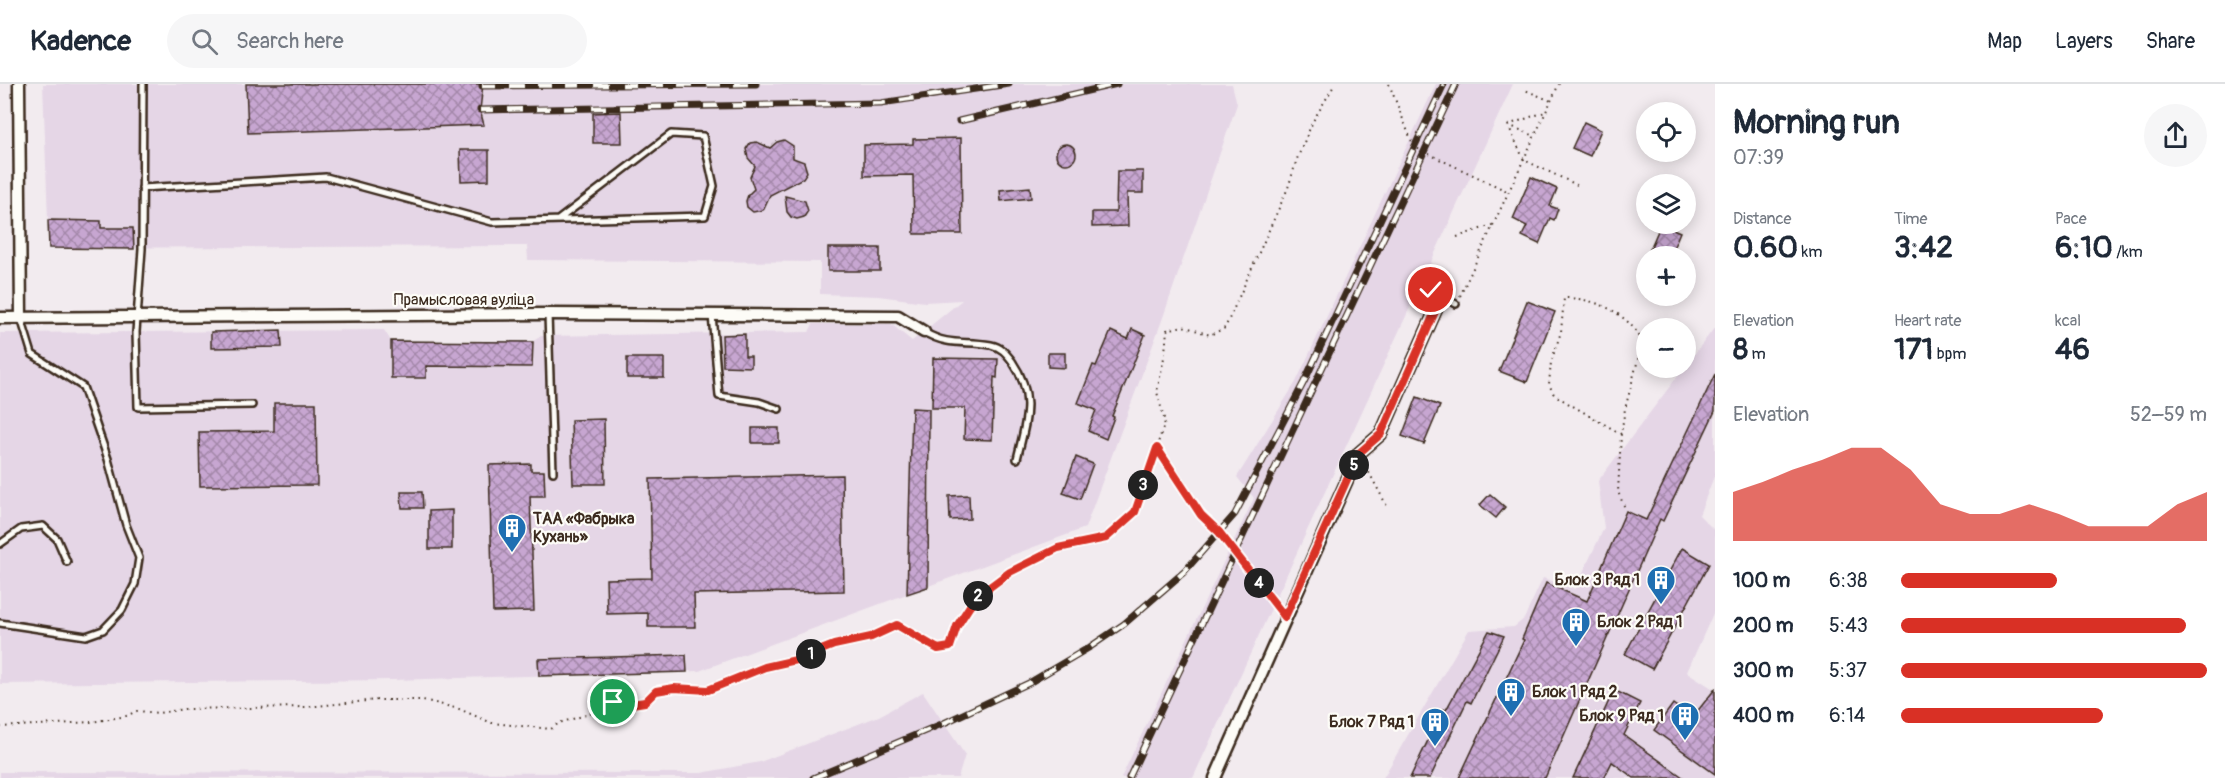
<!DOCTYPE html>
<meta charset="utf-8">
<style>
:root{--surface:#fff;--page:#f6f6f7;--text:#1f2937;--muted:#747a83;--line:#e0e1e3;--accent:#d93025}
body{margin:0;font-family:Pangolin,sans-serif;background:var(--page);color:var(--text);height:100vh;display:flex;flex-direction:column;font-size:22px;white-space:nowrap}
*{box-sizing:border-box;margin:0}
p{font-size:20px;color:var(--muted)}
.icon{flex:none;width:33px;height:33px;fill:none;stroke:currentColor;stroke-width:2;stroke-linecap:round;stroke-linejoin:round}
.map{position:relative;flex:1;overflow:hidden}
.side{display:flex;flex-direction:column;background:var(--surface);width:510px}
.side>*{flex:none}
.tools{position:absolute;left:1636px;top:18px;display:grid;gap:12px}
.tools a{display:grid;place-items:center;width:60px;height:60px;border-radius:50%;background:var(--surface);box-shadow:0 3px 15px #0003;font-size:30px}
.pin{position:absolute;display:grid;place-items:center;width:51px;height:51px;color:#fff;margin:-26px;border:3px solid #fff;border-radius:50%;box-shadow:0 2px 6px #0007}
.km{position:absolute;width:30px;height:30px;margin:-15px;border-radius:50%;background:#222;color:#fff;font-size:16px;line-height:30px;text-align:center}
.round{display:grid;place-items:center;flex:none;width:63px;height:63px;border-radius:32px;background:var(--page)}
.summary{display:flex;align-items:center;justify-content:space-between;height:102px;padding:0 18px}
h1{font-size:33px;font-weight:800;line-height:45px}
.metrics{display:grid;grid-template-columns:repeat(3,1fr);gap:9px;height:102px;padding:6px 18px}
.metrics div{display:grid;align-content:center}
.metrics b{font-size:30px;font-weight:800}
.metrics small{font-size:16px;font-weight:400}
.metrics p{font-size:16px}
.chart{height:168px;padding:12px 18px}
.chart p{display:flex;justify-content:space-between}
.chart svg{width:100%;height:108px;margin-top:6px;fill:var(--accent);opacity:.7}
ul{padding:0 18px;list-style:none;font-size:20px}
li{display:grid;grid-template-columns:96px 72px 1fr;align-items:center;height:45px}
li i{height:15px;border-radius:8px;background:var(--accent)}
header{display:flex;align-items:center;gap:36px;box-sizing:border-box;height:84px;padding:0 30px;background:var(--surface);border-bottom:2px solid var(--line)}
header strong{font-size:28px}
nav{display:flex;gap:33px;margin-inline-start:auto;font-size:21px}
.search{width:420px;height:54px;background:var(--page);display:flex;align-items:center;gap:15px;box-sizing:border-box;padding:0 21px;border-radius:33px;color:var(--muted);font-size:22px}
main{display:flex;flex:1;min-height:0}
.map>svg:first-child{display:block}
.built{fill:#e5d6e6}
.building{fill:url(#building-cross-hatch);stroke:#3b2a1e;stroke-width:1.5}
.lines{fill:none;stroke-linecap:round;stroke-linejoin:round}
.lane-casing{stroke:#3b2a1e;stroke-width:10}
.street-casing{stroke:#3b2a1e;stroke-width:15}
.path{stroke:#3b2a1e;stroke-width:2;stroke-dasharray:1.5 4.5;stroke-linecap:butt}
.lane{stroke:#fdfcf7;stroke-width:5}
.street{stroke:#fdfcf7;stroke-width:10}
.rail-casing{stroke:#3b2a1e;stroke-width:7}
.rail{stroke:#fdfcf7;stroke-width:4.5;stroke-dasharray:14;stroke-linecap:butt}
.route-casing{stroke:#fff;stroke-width:12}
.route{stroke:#d93025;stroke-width:8}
.labels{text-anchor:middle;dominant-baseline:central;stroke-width:4.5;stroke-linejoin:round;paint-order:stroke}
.street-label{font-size:16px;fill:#3b2a1e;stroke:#fdfcf7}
.poi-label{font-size:16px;font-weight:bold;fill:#3b2a1e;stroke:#fdfcf7;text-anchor:start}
</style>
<header>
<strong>Kadence</strong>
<div class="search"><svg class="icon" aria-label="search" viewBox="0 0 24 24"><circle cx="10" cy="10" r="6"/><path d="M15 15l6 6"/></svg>Search here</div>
<nav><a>Map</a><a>Layers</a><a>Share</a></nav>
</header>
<main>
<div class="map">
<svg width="1715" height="694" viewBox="0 0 1715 694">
<defs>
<pattern id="building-cross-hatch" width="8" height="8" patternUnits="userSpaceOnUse" patternTransform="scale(1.5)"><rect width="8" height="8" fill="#c7a6d1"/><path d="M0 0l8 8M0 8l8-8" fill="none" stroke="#a387a9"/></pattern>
</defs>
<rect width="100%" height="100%" fill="#f2ebef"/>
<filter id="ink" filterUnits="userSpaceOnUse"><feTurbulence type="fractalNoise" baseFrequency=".0167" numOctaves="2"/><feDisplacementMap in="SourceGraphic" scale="12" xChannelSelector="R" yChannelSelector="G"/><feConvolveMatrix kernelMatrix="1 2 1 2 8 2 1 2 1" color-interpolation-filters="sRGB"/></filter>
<g filter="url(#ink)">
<!-- built -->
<g class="built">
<polygon points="43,0 1232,0 1237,20 1161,239 1085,444 699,587 394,596 0,600 0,249 384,246 391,257 532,258 541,252 809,248 813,240 891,240 912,257 962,216 925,218 878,212 820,210 820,178 528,176 527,162 49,164"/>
<polygon points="1436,0 1513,0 1193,694 1121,694 1254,414 1237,393 1296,298"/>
<polygon points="1715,243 1715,390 1699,431 1715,447 1715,525 1687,588 1715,606 1715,694 1383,694 1469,546 1514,543 1524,535 1543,494 1575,505 1604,444 1598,397"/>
<polygon points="923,608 965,671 958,694 0,694 0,688 701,689 760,678 879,632"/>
</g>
<!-- building -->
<g class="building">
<polygon points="246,0 483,0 480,26 484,41 248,49"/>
<polygon points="621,28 622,59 593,59 593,29"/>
<polygon points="1584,38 1601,46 1590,72 1572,64"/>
<polygon points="961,54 962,150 914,150 913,91 864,92 864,61 913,60 913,55"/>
<polygon points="784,56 793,62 793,74 804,78 807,88 803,94 770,111 763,126 753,128 747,123 746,117 748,111 754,105 750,93 755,82 748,74 746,65 750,59 757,58 770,64 777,58"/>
<circle cx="1066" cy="70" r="10"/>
<polygon points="460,66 489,66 489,96 461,97"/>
<polygon points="1117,87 1143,87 1143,109 1127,109 1128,142 1092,143 1092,128 1116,128"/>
<polygon points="1531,93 1557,105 1550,122 1558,125 1554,136 1550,134 1539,160 1522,152 1527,142 1513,135"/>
<polygon points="1030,103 1031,114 1001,117 1000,106"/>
<polygon points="785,112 805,117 808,127 804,133 797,135 791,133 787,128"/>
<polygon points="48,136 101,137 101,144 133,144 134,165 49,164"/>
<polygon points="1661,140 1680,148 1670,172 1647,172"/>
<rect x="828" y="164" width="52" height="23"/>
<polygon points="1527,217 1555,228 1527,298 1499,287"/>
<polygon points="1132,245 1145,251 1112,332 1114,333 1106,355 1088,347 1096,326 1078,319 1093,281 1096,282 1111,247 1128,255"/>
<polygon points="281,246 282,263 211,264 211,248"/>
<polygon points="745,250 745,272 751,272 751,283 723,282 722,251"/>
<polygon points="391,257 533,258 532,283 426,282 426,294 391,294"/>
<polygon points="1048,269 1065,269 1065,284 1048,283"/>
<rect x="627" y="274" width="37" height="20"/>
<polygon points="933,274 998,275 997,294 994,293 992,356 964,355 965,324 932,324"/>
<polygon points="1715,290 1715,327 1663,437 1660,435 1545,694 1459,694 1524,556 1522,555 1546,499 1587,517 1626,427 1646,436"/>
<polygon points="1417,313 1440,322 1424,360 1402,352"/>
<polygon points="274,319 316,319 317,401 200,402 199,348 274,347"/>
<polygon points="912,324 929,325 928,503 907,510"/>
<polygon points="604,335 605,400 573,400 571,336"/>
<rect x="752" y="344" width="27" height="15"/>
<polygon points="1076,373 1093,380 1080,415 1063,409"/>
<polygon points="531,380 531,387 544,387 545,412 530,412 534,527 493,528 489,381"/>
<polygon points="842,391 844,507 694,510 695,543 648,543 648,529 607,530 606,495 652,494 650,395"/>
<polygon points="401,408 422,408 423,424 402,424"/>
<polygon points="1490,410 1505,423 1496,434 1480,421"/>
<polygon points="969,411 970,435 950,436 949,412"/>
<polygon points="452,426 452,465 429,465 429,427"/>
<polygon points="1682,464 1709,480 1652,585 1625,570"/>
<polygon points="1489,547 1504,552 1471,619 1467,617 1430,694 1410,694 1443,625 1446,626"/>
<polygon points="686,571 687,588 539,592 538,575"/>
<polygon points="1715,605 1715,690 1654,646 1673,620 1692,634"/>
<polygon points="1614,606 1640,619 1624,651 1684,694 1634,694 1612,678 1604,694 1573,694"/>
</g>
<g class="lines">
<!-- lane casing -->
<g class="lane-casing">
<g id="lane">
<polyline points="143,0 142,165 136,248 138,323 252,321"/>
<polyline points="142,104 326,93 492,138 705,132 714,102 703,52 671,50 558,136"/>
<polyline points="1431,206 1456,220"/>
<polyline points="548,230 553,388"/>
<polyline points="712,231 719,312 759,318 779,325"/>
<path d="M 924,248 C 949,263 965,256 991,261 C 1001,263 1006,269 1012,277 C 1036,312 1026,337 1017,375"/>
<polyline points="0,460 21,445 43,442 57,455 67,478"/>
<polyline points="0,539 86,552 103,546 122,526 135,500 139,474 126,441 108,375 83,303 32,270 21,234"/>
</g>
</g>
<!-- street casing -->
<g class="street-casing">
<g id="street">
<polyline points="19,0 21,234"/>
<polyline points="0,234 548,230 898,232 924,248"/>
<polyline points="1215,694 1359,369 1381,350 1442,212"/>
</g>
</g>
<!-- path -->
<g class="path">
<polyline points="1389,0 1414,63 1509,108"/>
<polyline points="1551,17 1559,0"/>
<polyline points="1508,41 1524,76 1577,101"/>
<polyline points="1508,41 1545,28"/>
<polyline points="1508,41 1535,52"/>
<polyline points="1457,153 1495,140"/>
<polyline points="1460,212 1551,17 1525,6"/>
<path d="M 1621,350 L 1561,315 L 1553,309 L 1549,300 L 1551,278 L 1561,248 L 1564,214 C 1595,214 1626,228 1641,255 L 1641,264 L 1625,325 L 1621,350 L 1618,408 L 1625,424"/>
<polyline points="1157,364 1201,431 1219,449 1278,524"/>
<polyline points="1366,383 1388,424"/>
<polyline points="0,643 92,638 126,632 137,627 159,629 184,625 306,623 377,616 423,616 459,625 492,639 551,645 559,639 596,628 613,618 632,620 645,618 656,607 674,605 708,607 765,583 796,576 834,561 871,553 898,541 938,565 950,563 957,542 975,514 1010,488 1058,464 1106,454 1135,428 1165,338 1157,308 1165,269 1167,246 1183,242 1210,251 1225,244 1288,104 1297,75 1313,37 1335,0"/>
</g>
<!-- lane -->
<use href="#lane" class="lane"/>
<!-- street -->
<use href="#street" class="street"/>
<!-- rail casing -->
<g class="rail-casing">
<g id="rail">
<polyline points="482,2 756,0"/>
<polyline points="480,26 881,19 1009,0"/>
<polyline points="959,37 1117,0"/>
<polyline points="813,694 944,639 1029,599 1090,563 1124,540 1184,488 1235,430 1304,298 1444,0"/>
<polyline points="1129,694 1456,0"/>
</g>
</g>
<!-- rail -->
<use href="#rail" class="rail"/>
</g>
</g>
<g class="lines" filter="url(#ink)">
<!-- route casing -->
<g class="route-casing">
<polyline id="route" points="613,618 632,620 645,618 656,607 674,604 708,606 765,583 796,576 834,561 871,553 897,541 938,565 950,563 957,542 975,514 1010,488 1058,464 1106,454 1135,428 1157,364 1201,431 1219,448 1285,533 1359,369 1381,350 1442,212 1431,206"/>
</g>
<!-- route -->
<use href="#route" class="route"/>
</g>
<!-- icons -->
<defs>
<g id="building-pin" transform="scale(1.5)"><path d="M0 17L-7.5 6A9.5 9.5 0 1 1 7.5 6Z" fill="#1f6fb2" stroke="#fdfcf7"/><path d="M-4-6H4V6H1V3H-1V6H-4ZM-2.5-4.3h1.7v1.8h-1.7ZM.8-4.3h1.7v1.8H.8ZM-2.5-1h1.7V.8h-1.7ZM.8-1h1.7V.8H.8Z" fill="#fff"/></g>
</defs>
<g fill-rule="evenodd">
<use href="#building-pin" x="512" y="444"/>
<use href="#building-pin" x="1661" y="496"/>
<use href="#building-pin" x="1576" y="538"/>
<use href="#building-pin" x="1511" y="608"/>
<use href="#building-pin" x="1685" y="632"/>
<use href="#building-pin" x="1435" y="638"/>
</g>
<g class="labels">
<!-- street labels -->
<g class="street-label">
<text x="464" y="216">Прамысловая вуліца</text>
</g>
<!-- poi labels -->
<g class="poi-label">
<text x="533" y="435">ТАА «Фабрыка<tspan x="533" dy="18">Кухань»</tspan></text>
<text x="1640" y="496" text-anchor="end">Блок 3 Ряд 1</text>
<text x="1597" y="538">Блок 2 Ряд 1</text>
<text x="1532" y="608">Блок 1 Ряд 2</text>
<text x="1664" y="632" text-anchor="end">Блок 9 Ряд 1</text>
<text x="1414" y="638" text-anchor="end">Блок 7 Ряд 1</text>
</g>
</g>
</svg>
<div class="tools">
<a><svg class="icon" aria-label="locate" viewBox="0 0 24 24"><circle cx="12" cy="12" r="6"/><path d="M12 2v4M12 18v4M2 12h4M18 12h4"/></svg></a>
<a><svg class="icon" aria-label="layers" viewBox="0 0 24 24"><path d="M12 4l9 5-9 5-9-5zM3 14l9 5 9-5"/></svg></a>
<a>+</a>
<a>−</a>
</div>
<div class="pin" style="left:613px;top:618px;background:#1e9e55"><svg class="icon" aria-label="arrive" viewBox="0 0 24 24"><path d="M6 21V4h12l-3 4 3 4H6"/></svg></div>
<div class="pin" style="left:1431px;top:206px;background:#d93025"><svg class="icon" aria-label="check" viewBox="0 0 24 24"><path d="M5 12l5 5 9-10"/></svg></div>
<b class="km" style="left:811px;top:570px">1</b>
<b class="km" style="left:978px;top:512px">2</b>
<b class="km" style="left:1143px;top:401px">3</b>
<b class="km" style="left:1259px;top:499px">4</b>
<b class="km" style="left:1354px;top:381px">5</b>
</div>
<section class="side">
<div class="summary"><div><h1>Morning run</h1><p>07:39</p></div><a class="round"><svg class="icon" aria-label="share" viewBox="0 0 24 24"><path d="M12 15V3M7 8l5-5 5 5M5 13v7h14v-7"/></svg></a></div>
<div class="metrics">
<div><p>Distance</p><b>0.60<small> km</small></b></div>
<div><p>Time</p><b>3:42</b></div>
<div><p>Pace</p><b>6:10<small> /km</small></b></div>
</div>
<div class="metrics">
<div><p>Elevation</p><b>8<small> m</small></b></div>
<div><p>Heart rate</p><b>171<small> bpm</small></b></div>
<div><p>kcal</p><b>46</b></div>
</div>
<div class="chart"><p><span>Elevation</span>52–59 m</p>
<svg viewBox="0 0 160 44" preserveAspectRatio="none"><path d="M0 44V24L10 20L20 15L30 11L40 6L50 6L60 15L70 29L80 33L90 33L100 29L110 33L120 38L130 38L140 38L150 29L160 24V44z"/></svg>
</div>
<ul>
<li><b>100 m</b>6:38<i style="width:51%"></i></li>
<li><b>200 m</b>5:43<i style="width:93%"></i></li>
<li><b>300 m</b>5:37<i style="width:100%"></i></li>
<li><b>400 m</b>6:14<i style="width:66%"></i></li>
</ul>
</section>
</main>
